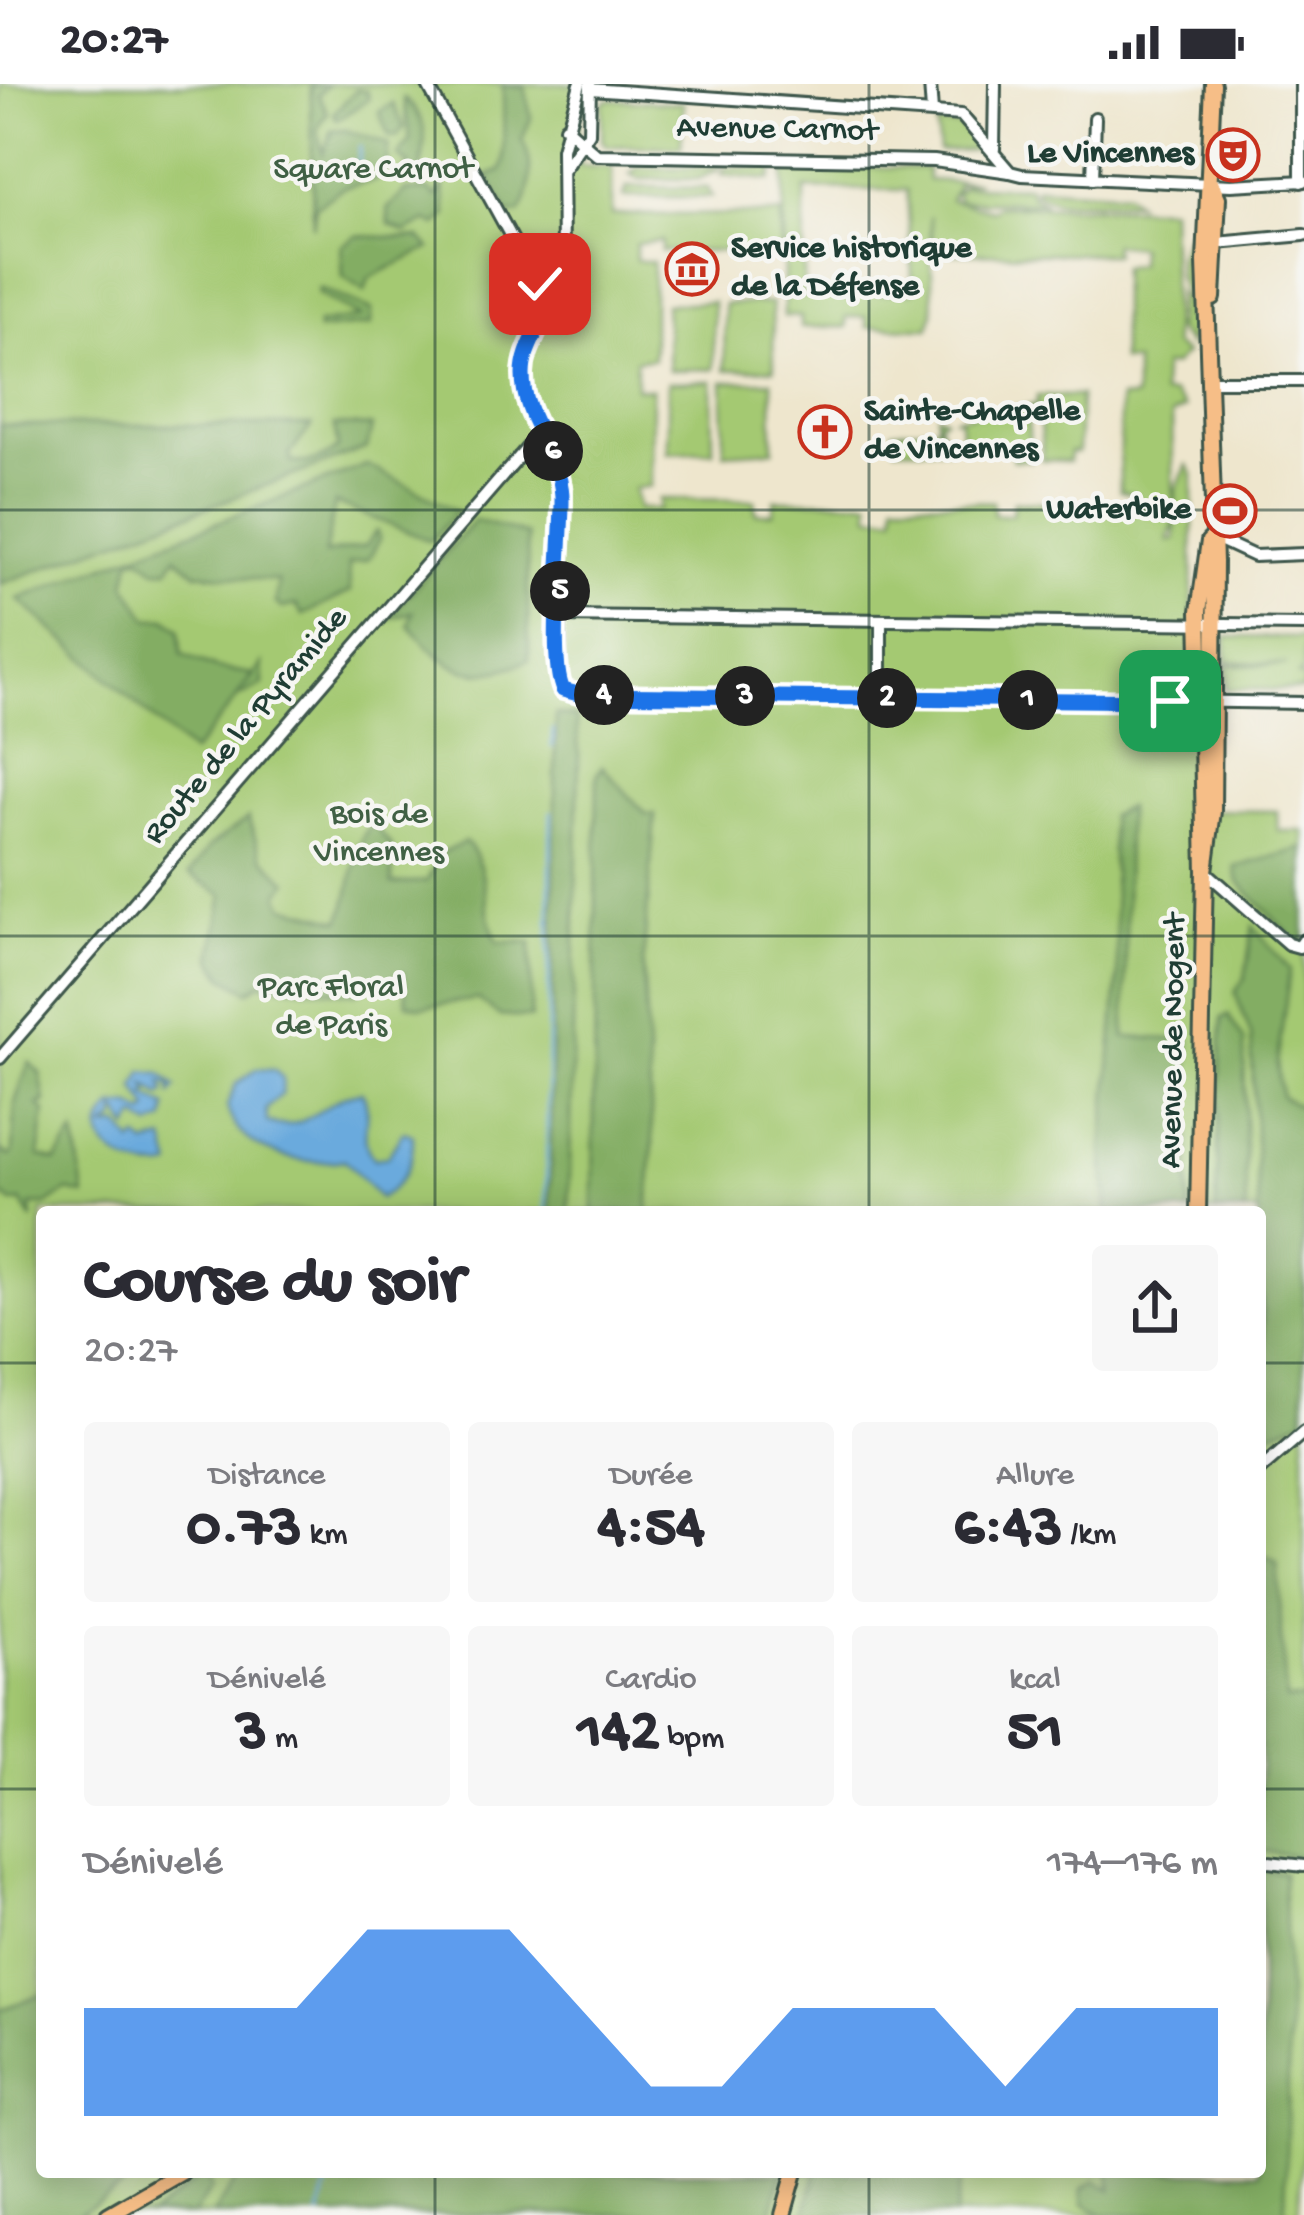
<!DOCTYPE html>
<html lang="fr">
<meta charset="utf-8">
<style>
:root{--surface:#fff;--page:#f7f7f7;--text:#2b2b33;--muted:#7c7c81;--accent:#1a73e8}
body{margin:0;font-family:"Gochi Hand",sans-serif;background:var(--page);color:var(--text);height:100vh;display:flex;flex-direction:column;font-size:45px;white-space:nowrap}
*{box-sizing:border-box;margin:0}
p{font-size:39px;color:var(--muted)}
.icon{flex:none;width:66px;height:66px;fill:none;stroke:currentColor;stroke-width:2;stroke-linecap:round;stroke-linejoin:round}
.map{position:relative;flex:1;overflow:hidden}
.panel{position:absolute;left:36px;top:1122px;width:1230px;height:972px;display:flex;flex-direction:column;background:var(--surface);border-radius:12px;box-shadow:0 6px 30px #0003}
.panel>*{flex:none}
.pin{position:absolute;display:grid;place-items:center;width:102px;height:102px;color:#fff;margin:-51px;border-radius:24px;box-shadow:0 6px 18px #0006}
.km{position:absolute;width:60px;height:60px;margin:-30px;border-radius:50%;background:#222;color:#fff;font-size:33px;line-height:60px;text-align:center}
.round{display:grid;place-items:center;flex:none;width:126px;height:126px;border-radius:12px;background:var(--page)}
.headline{display:flex;align-items:center;justify-content:space-between;height:204px;padding:0 48px}
h1{font-size:66px;font-weight:700;line-height:90px}
.stats{display:grid;grid-template-columns:repeat(3,1fr);gap:18px;height:204px;padding:12px 48px}
.stats div{display:grid;align-content:center;border-radius:12px;background:var(--page);text-align:center}
.stats b{font-size:60px;font-weight:700}
.stats small{font-size:33px;font-weight:400}
.stats p{font-size:33px}
.chart{height:336px;padding:24px 48px}
.chart p{display:flex;justify-content:space-between}
.chart svg{width:100%;height:216px;margin-top:12px;fill:var(--accent);opacity:.7}
.status{display:flex;justify-content:space-between;align-items:center;height:84px;padding:0 60px;background:var(--surface);direction:ltr}
.status svg{height:33px;fill:currentColor}
.map>svg:first-child{display:block}
.green{fill:#a4c972;stroke:#628353;stroke-width:3;fill-rule:evenodd}
.forest{fill:#83ad64;stroke:#51754c;stroke-width:3}
.water{fill:#6aaadd;stroke:#447488;stroke-width:3}
.lines{fill:none;stroke-linecap:round;stroke-linejoin:round}
.stream{stroke:#6aaadd;stroke-width:3}
.minor-casing{stroke:#3e564b;stroke-width:16}
.major-casing{stroke:#3e564b;stroke-width:20}
.minor{stroke:#fff;stroke-width:10}
.major{stroke:#f6be87;stroke-width:14}
.route-casing{stroke:#fff;stroke-width:24}
.route{stroke:#1a73e8;stroke-width:15}
.grid{fill:none;stroke:#1f3d34;stroke-width:3;stroke-opacity:0.55}
.labels{text-anchor:middle;dominant-baseline:central;stroke-width:9;stroke-linejoin:round;paint-order:stroke}
.street-label{font-size:33px;fill:#1f3d34;stroke:#f6f6f2}
.poi-label{font-size:33px;font-weight:bold;fill:#1f3d34;stroke:#f6f6f2;text-anchor:end}
.park-label{font-size:33px;fill:#406044;stroke:#f6f6f2}
</style>
<div class="status"><b>20:27</b><svg viewBox="0 0 49 12"><path d="M0 12V9h3v3zM5 12V6h3v6zM10 12V3h3v9zM15 12V0h3v12zM26 1h20v11H26zM47 4h2v5h-2z"/></svg></div>
<div class="map">
<svg width="1304" height="2131" viewBox="0 0 1304 2131">
<rect width="100%" height="100%" fill="#f6f6f2"/>
<filter id="ink" filterUnits="userSpaceOnUse"><feTurbulence type="fractalNoise" baseFrequency=".00833" numOctaves="2"/><feDisplacementMap in="SourceGraphic" scale="24" xChannelSelector="R" yChannelSelector="G"/><feConvolveMatrix kernelMatrix="1 2 1 2 8 2 1 2 1" color-interpolation-filters="sRGB"/></filter>
<filter id="wash" filterUnits="userSpaceOnUse"><feTurbulence type="fractalNoise" baseFrequency=".004" numOctaves="4" result="noise"/><feDisplacementMap in="SourceGraphic" scale="48" xChannelSelector="R" yChannelSelector="G"/><feGaussianBlur stdDeviation="2.7" result="paint"/><feColorMatrix in="noise" values="0 0 0 0 0 0 0 0 0 0 0 0 0 0 0 0 0 1.4 0 .05"/><feComposite in="paint" operator="in"/></filter>
<g filter="url(#wash)">
<rect width="100%" height="100%" fill="#eee6cd"/>
<!-- green -->
<g class="green">
<path d="M 0,0 L 580,0 L 579,82 L 612,83 L 612,131 L 781,130 L 781,167 L 661,167 L 662,157 L 636,160 L 636,176 L 653,178 L 653,275 L 636,276 L 636,304 L 652,305 L 651,402 L 634,405 L 638,425 L 660,425 L 659,415 L 755,416 L 756,429 L 773,429 L 775,416 L 870,417 L 870,431 L 895,432 L 896,417 L 993,418 L 994,431 L 1012,431 L 1013,418 L 1112,419 L 1111,429 L 1134,430 L 1138,411 L 1120,407 L 1120,315 L 1135,314 L 1135,278 L 1121,277 L 1121,183 L 1138,180 L 1139,163 L 1113,160 L 1114,170 L 940,169 L 934,168 L 930,132 L 933,230 L 929,244 L 867,243 L 866,233 L 846,233 L 846,243 L 801,243 L 801,233 L 784,232 L 784,82 L 927,84 L 928,96 L 978,98 L 958,100 L 950,116 L 992,126 L 998,122 L 1170,124 L 1173,261 L 1185,270 L 1174,281 L 1163,282 L 1162,310 L 1173,310 L 1185,324 L 1172,331 L 1174,439 L 1168,457 L 1175,456 L 1176,405 L 1187,381 L 1193,390 L 1191,726 L 1277,727 L 1278,747 L 1304,747 L 1304,2059 L 1298,2131 L 0,2131 ZM 805,105 L 907,106 L 913,208 L 804,213 ZM 42,1128 L 1260,1128 L 1260,2088 L 42,2088 Z"/>
<polygon points="608,15 684,19 681,63 607,62 602,57 602,20"/>
<polygon points="936,41 959,41 978,59 978,66 939,67"/>
<polygon points="637,84 723,84 698,95 638,95 630,90"/>
<polygon points="726,84 774,84 770,96 722,91"/>
<polygon points="964,102 1029,103 1031,112 1046,119 959,117 955,109"/>
<polygon points="1036,103 1126,109 1136,118 1058,118 1035,109"/>
<polygon points="708,104 712,113 624,113 627,103"/>
<path d="M 1192,143 L 1191,221 C 1172,194 1173,170 1192,143 Z"/>
<polygon points="1178,208 1192,228 1189,262 1176,246"/>
<polygon points="713,218 714,285 669,286 665,220"/>
<polygon points="772,219 774,285 725,286 724,220"/>
<polygon points="712,297 713,367 668,369 668,298"/>
<polygon points="772,297 773,366 724,369 723,298"/>
<polygon points="1037,312 1080,312 1078,368 1070,368 1069,377 1043,376 1039,324 1027,326 1031,376 1013,376 1012,365 962,364 960,335 953,334 1037,320"/>
<polygon points="937,330 945,334 939,338 948,364 895,364 893,347 937,342"/>
<polygon points="1227,553 1304,554 1304,586 1298,592 1304,593 1304,606 1226,605 1226,581 1287,581 1226,577"/>
</g>
<!-- forest -->
<g class="forest">
<polygon points="329,0 318,11 328,28 317,46 323,69 332,47 346,46 388,60 387,88 374,97 343,103 316,122 313,143 311,2"/>
<path d="M 503,0 L 525,3 L 531,34 L 522,56 C 533,76 534,109 520,129 L 508,130 L 487,92 L 501,87 L 504,78 Z"/>
<polygon points="357,5 367,7 369,15 337,36 334,29"/>
<path d="M 404,15 C 439,42 419,73 419,101 L 403,93 L 409,81 L 398,72 L 410,57 Z"/>
<polygon points="393,19 404,43 397,53 389,52 379,28"/>
<polygon points="443,102 447,132 436,142 427,137 406,148 389,140 388,124 406,107 429,106 436,113"/>
<polygon points="356,152 420,154 430,164 369,194 365,207 343,193 341,162"/>
<polygon points="319,204 372,226 371,241 318,246 318,240 360,233 318,210"/>
<path d="M 0,341 L 312,341 L 290,370 L 291,378 C 310,380 324,376 338,364 L 334,341 L 372,342 L 367,364 L 0,500 Z"/>
<polygon points="367,381 457,427 431,457 335,419 325,470 366,462 376,447 380,455 368,476 349,480 350,508 303,531 296,521 282,524 276,519 278,497 196,489 176,472 168,485 155,485 140,472 131,476 126,500 148,535 166,534 180,545 182,570 216,584 253,590 237,613 262,580 263,601 237,614 192,669 18,515"/>
<path d="M 475,436 L 527,451 L 529,576 C 472,603 446,585 409,541 L 413,528 L 387,535 Z"/>
<polygon points="556,630 576,633 579,667 569,1128 550,1128"/>
<polygon points="602,682 646,730 655,730 643,881 653,1059 648,1128 593,1128 597,691"/>
<polygon points="1127,723 1125,953 1189,956 1189,1128 1107,1128 1103,1064 1118,890 1110,732"/>
<path d="M 248,734 L 262,773 L 288,798 L 279,810 L 284,822 L 340,836 C 355,808 351,759 373,739 L 392,763 L 392,800 L 427,797 L 440,770 L 465,758 C 492,783 480,827 498,858 L 531,858 L 531,934 L 500,932 L 478,915 L 421,923 L 407,919 L 403,889 L 356,909 L 260,899 L 249,907 L 224,893 L 212,874 L 223,811 L 189,790 L 209,763 Z"/>
<polygon points="1304,764 1304,855 1297,859 1238,797 1235,783"/>
<polygon points="1253,842 1290,886 1277,979 1281,1012 1304,1025 1304,1335 1268,1349 1251,951 1235,908 1245,894"/>
<polygon points="1228,931 1244,956 1246,1128 1216,1128 1222,934"/>
<polygon points="29,978 40,989 45,1018 38,1021 45,1027 39,1072 56,1077 75,1049 84,1111 68,1107 46,1121 31,1121 32,1136 21,1117 12,1119 0,1109 0,1066 9,1072 13,1069 15,1019"/>
<polygon points="1260,1470 1277,1480 1286,1616 1304,1615 1304,1773 1260,1767"/>
<polygon points="1260,1785 1283,1788 1289,1946 1285,2131 1103,2131 1084,2119 1082,2105 1095,2097 1111,2106 1109,2088 1260,2088"/>
<polygon points="42,1910 42,2088 145,2088 77,2131 0,2131 0,1926"/>
<polygon points="241,2088 783,2088 770,2131 213,2131"/>
<polygon points="816,2088 961,2088 955,2131 805,2131"/>
<polygon points="199,2094 208,2094 211,2105 193,2131 150,2131"/>
</g>
<!-- water -->
<g class="water">
<path d="M 257,985 L 274,986 L 283,994 L 282,1010 L 266,1025 L 267,1038 C 307,1053 328,1009 362,1008 C 375,1030 355,1053 374,1075 L 387,1073 L 403,1048 L 413,1051 C 414,1079 404,1100 380,1114 L 345,1076 C 306,1083 237,1070 227,1022 L 236,1000 Z"/>
<path d="M 143,988 L 161,990 L 176,1003 L 171,1010 L 170,1001 L 162,999 L 165,1008 L 161,1012 L 144,999 L 150,1007 L 145,1011 L 167,1023 L 165,1036 L 151,1043 L 137,1033 L 129,1045 L 116,1024 L 116,1036 L 106,1044 L 120,1042 L 133,1059 L 138,1054 L 146,1061 L 165,1056 L 172,1083 C 136,1092 74,1061 113,1023 L 131,1022 L 145,1030 L 149,1025 L 135,1004 Z"/>
</g>
<g class="lines">
<!-- stream -->
<g class="stream">
<polyline points="358,83 360,63"/>
<polyline points="552,663 553,646"/>
<polyline points="546,1128 551,728"/>
<polyline points="320,2131 330,2088"/>
</g>
</g>
</g>
<g filter="url(#ink)">
<g class="lines">
<!-- minor casing -->
<g class="minor-casing">
<g id="minor">
<polyline points="427,0 532,191 546,203"/>
<polyline points="930,0 932,28"/>
<polyline points="590,5 961,31 1010,88 1022,91 1231,101 1304,97"/>
<polyline points="565,43 597,71 934,77 1010,88"/>
<polyline points="994,65 995,0"/>
<polyline points="564,85 589,49 590,0"/>
<polyline points="1093,95 1095,34"/>
<polyline points="1301,98 1301,0"/>
<polyline points="1217,159 1304,151"/>
<path d="M 546,203 C 551,239 520,261 523,296 C 527,334 555,359 561,395 L 559,597 L 567,608 L 1304,619"/>
<polyline points="546,203 563,176 562,65 580,0"/>
<polyline points="1210,297 1304,297"/>
<polyline points="1211,452 1254,472 1304,470"/>
<polyline points="560,532 1304,541"/>
<polyline points="881,613 881,536"/>
<polyline points="1205,787 1288,860 1299,863 1304,856"/>
<polyline points="0,974 539,350"/>
<polyline points="1260,1386 1304,1348"/>
<polyline points="1260,1777 1304,1782"/>
</g>
</g>
<!-- major casing -->
<g class="major-casing">
<g id="major">
<polyline points="1212,101 1218,114 1213,214"/>
<polyline points="1205,787 1213,727 1215,478 1205,178 1213,0"/>
<polyline points="1198,1128 1205,787 1199,527 1209,457"/>
<polyline points="108,2131 182,2088"/>
<polyline points="783,2131 795,2088"/>
</g>
</g>
<!-- minor -->
<use href="#minor" class="minor"/>
<!-- major -->
<use href="#major" class="major"/>
</g>
</g>
<g class="lines" filter="url(#ink)">
<!-- route casing -->
<g class="route-casing">
<path id="route" d="M 540,200 L 547,203 C 550,238 523,258 523,291 C 523,337 560,366 562,412 C 563,454 548,575 563,606 L 582,611 L 1170,617"/>
</g>
<!-- route -->
<use href="#route" class="route"/>
</g>
<!-- grid -->
<path class="grid" d="M 435,0 L 435,1128M 869,0 L 869,1128M 0,426 L 1304,426M 0,852 L 1304,852M 0,1279 L 42,1279M 1260,1279 L 1304,1279M 0,1705 L 42,1705M 1260,1705 L 1304,1705M 435,2088 L 435,2131M 869,2088 L 869,2131"/>
<!-- icons -->
<defs>
<g id="theatre-ring" transform="scale(2.7)"><circle r="9.5" fill="#f6f6f2" stroke="#c8321e" stroke-width="1.5"/><path d="M-5-5.5Q0-4 5-5.5V0Q5 5 0 6Q-5 5-5 0ZM-3.3-2.5H-1v1.5H-3.3ZM1-2.5H3.3v1.5H1ZM-2.8 1Q0 5.5 2.8 1Z" fill="#c8321e"/></g>
<g id="museum-ring" transform="scale(2.7)"><circle r="9.5" fill="#f6f6f2" stroke="#c8321e" stroke-width="1.5"/><path d="M0-6L6-3V-2H-6V-3ZM-5-1h2V3h-2ZM-1-1h2V3h-2ZM3-1h2V3H3ZM-6 4H6V6H-6Z" fill="#c8321e"/></g>
<g id="church-ring" transform="scale(2.7)"><circle r="9.5" fill="#f6f6f2" stroke="#c8321e" stroke-width="1.5"/><path d="M-1.2-6h2.4v3.5h3.3v2.4h-3.3V6h-2.4V-.1h-3.3v-2.4h3.3Z" fill="#c8321e"/></g>
<g id="stadium-ring" transform="scale(2.7)"><circle r="9.5" fill="#f6f6f2" stroke="#c8321e" stroke-width="1.5"/><path d="M0-5a6.5 5 0 1 0 0 10a6.5 5 0 1 0 0-10ZM-3.5-1.8h7v3.6h-7Z" fill="#c8321e"/></g>
</defs>
<g fill-rule="evenodd">
<use href="#theatre-ring" x="1233" y="71"/>
<use href="#museum-ring" x="692" y="185"/>
<use href="#church-ring" x="825" y="348"/>
<use href="#stadium-ring" x="1230" y="427"/>
</g>
<g class="labels">
<!-- street labels -->
<g class="street-label">
<text transform="translate(777 47) rotate(1)">Avenue Carnot</text>
<text transform="translate(247 643) rotate(-50)">Route de la Pyramide</text>
<text transform="translate(1175 957) rotate(-89)">Avenue de Nogent</text>
</g>
<!-- poi labels -->
<g class="poi-label">
<text x="1194" y="71">Le Vincennes</text>
<text x="731" y="166" text-anchor="start">Service historique<tspan x="731" dy="38">de la Défense</tspan></text>
<text x="864" y="329" text-anchor="start">Sainte-Chapelle<tspan x="864" dy="38">de Vincennes</tspan></text>
<text x="1191" y="427">Waterbike</text>
</g>
<!-- park labels -->
<g class="park-label">
<text x="373" y="87">Square Carnot</text>
<text x="379" y="732">Bois de<tspan x="379" dy="38">Vincennes</tspan></text>
<text x="331" y="905">Parc Floral<tspan x="331" dy="38">de Paris</tspan></text>
</g>
</g>
</svg>
<div class="pin" style="left:1170px;top:617px;background:#1e9e55"><svg class="icon" aria-label="arrive" viewBox="0 0 24 24"><path d="M6 21V4h12l-3 4 3 4H6"/></svg></div>
<div class="pin" style="left:540px;top:200px;background:#d93025"><svg class="icon" aria-label="check" viewBox="0 0 24 24"><path d="M5 12l5 5 9-10"/></svg></div>
<b class="km" style="left:1028px;top:616px">1</b>
<b class="km" style="left:887px;top:614px">2</b>
<b class="km" style="left:745px;top:612px">3</b>
<b class="km" style="left:604px;top:611px">4</b>
<b class="km" style="left:560px;top:507px">5</b>
<b class="km" style="left:553px;top:367px">6</b>
<section class="panel">
<div class="headline"><div><h1>Course du soir</h1><p>20:27</p></div><a class="round"><svg class="icon" aria-label="share" viewBox="0 0 24 24"><path d="M12 15V3M7 8l5-5 5 5M5 13v7h14v-7"/></svg></a></div>
<div class="stats">
<div><p>Distance</p><b>0.73<small> km</small></b></div>
<div><p>Durée</p><b>4:54</b></div>
<div><p>Allure</p><b>6:43<small> /km</small></b></div>
</div>
<div class="stats">
<div><p>Dénivelé</p><b>3<small> m</small></b></div>
<div><p>Cardio</p><b>142<small> bpm</small></b></div>
<div><p>kcal</p><b>51</b></div>
</div>
<div class="chart"><p><span>Dénivelé</span>174–176 m</p>
<svg viewBox="0 0 160 44" preserveAspectRatio="none"><path d="M0 44V22L10 22L20 22L30 22L40 6L50 6L60 6L70 22L80 38L90 38L100 22L110 22L120 22L130 38L140 22L150 22L160 22V44z"/></svg>
</div>
</section>
</div>
